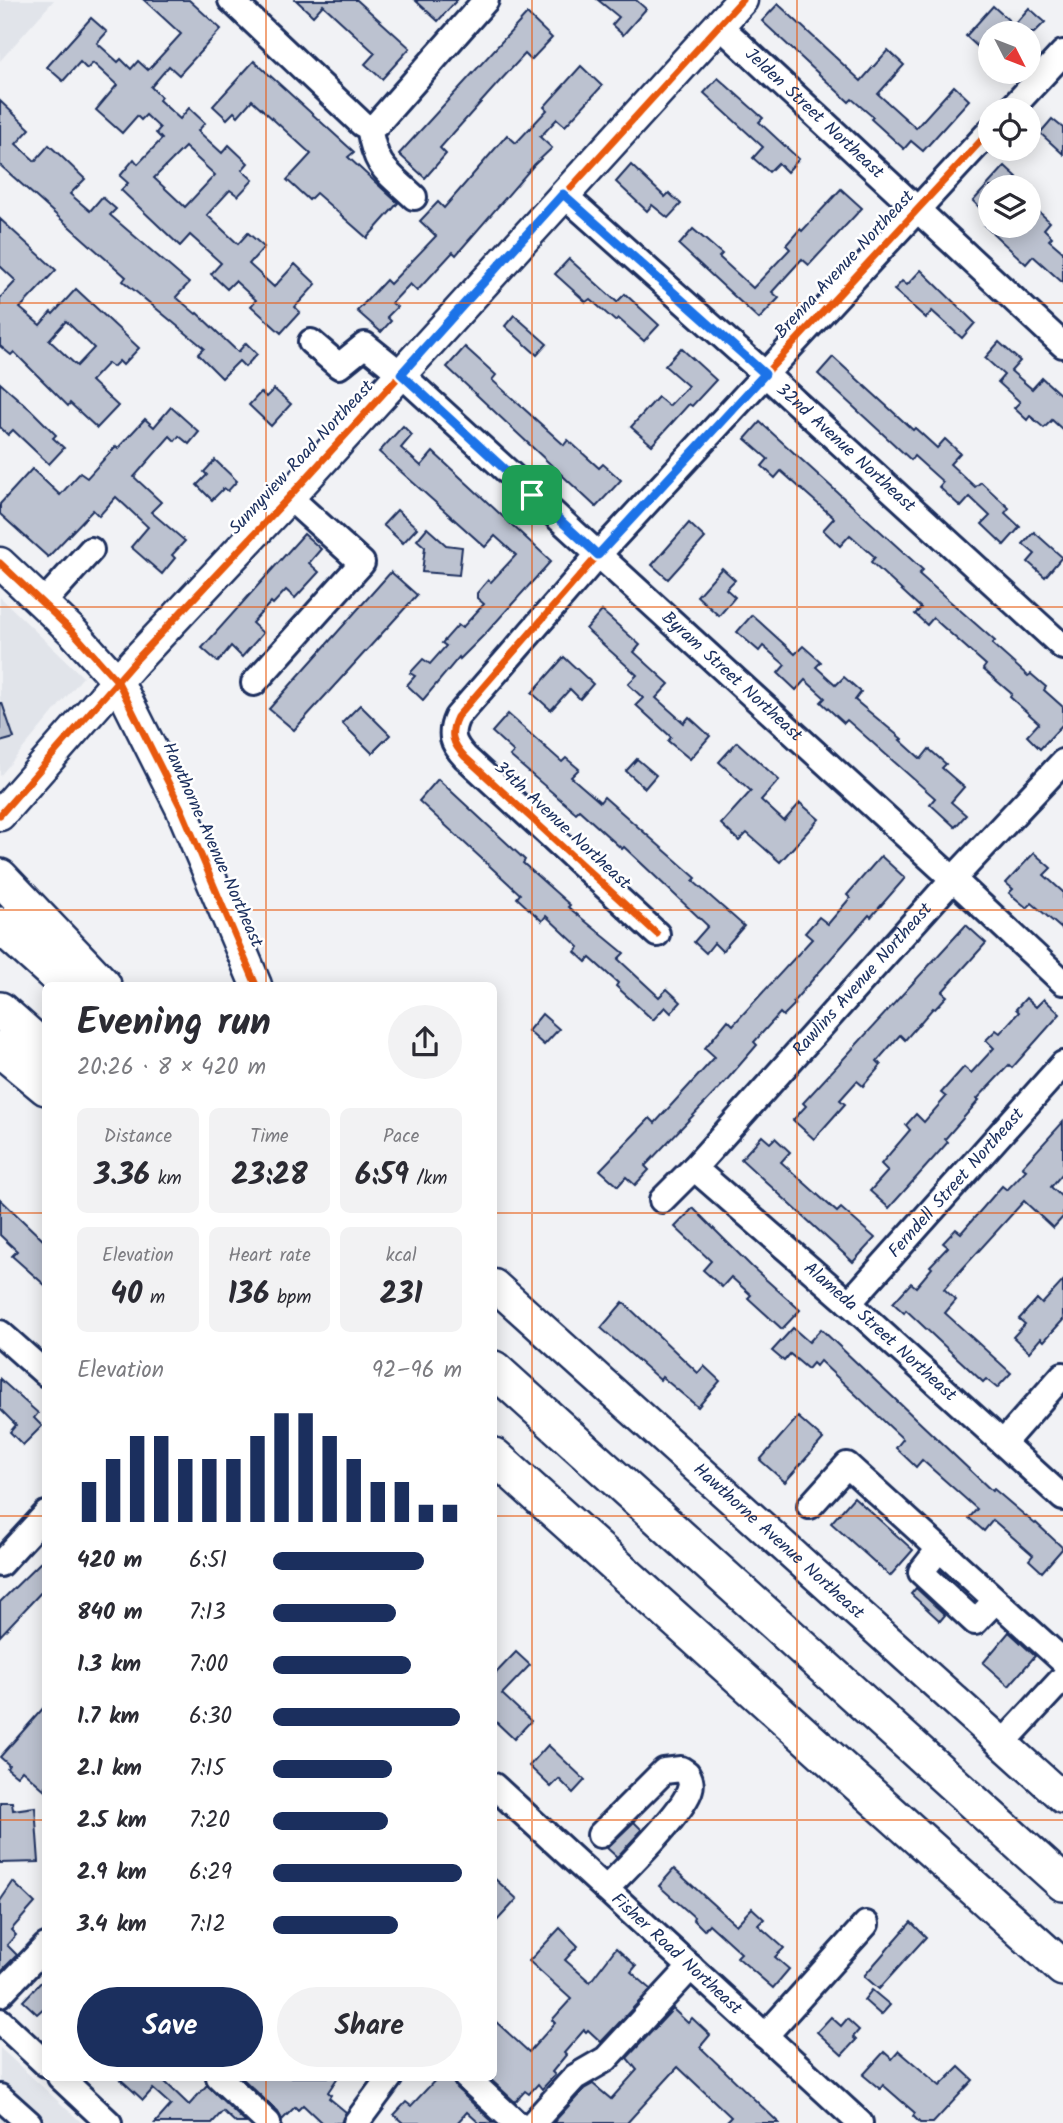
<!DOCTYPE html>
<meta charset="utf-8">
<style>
:root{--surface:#fff;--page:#f2f2f3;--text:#2b2b33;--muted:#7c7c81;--accent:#1b2f5e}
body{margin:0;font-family:Kalam,sans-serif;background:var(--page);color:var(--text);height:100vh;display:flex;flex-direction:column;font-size:26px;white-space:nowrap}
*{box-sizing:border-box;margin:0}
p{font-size:23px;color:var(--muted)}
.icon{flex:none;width:38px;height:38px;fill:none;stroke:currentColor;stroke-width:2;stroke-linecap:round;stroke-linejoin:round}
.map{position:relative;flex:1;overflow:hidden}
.side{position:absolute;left:42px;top:982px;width:455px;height:1099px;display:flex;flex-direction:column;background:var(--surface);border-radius:10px;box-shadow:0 4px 18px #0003}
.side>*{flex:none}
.needle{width:46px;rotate:132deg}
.buttons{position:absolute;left:978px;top:21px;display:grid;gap:14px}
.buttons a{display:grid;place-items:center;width:63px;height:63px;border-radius:50%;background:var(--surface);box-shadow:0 4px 18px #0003;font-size:35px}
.pin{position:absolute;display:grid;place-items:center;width:60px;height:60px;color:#fff;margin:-30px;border-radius:14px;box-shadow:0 4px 10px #0006}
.round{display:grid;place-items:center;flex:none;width:74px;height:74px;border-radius:37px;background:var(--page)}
.head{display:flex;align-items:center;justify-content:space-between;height:119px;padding:0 35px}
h1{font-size:38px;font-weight:700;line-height:52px}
.stats{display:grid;grid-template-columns:repeat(3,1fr);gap:10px;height:119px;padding:7px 35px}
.stats div{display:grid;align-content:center;border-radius:10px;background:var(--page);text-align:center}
.stats b{font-size:30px;font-weight:700}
.stats small{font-size:19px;font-weight:400}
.stats p{font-size:19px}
.chart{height:196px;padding:14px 35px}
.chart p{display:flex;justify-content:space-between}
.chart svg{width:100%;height:126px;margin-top:7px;stroke:var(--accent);stroke-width:6}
.action{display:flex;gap:14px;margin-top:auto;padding:14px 35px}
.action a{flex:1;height:80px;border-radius:42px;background:var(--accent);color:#fff;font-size:28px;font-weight:700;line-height:80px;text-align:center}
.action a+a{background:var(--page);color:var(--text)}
ul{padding:0 35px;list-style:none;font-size:23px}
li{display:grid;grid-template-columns:112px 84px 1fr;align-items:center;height:52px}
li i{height:18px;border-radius:9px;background:var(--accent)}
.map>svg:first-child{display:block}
.built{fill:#e1e4ea}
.building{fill:#bcc2d0;stroke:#1b2f5e;stroke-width:2;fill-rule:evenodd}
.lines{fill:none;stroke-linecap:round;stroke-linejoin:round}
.minor-casing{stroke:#1b2f5e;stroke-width:30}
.major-casing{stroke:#1b2f5e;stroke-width:35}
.highway-casing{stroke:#1b2f5e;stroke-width:40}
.minor{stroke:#fff;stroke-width:24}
.major{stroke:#fff;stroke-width:30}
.highway{stroke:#fff;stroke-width:35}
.cycleway-casing{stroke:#fff;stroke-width:11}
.cycleway{stroke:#e8590c;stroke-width:7}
.route-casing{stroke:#fff;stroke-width:14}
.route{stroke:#1a73e8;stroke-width:9}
.grid{fill:none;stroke:#e8590c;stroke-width:2;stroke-opacity:0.55}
.labels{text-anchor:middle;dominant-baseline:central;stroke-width:5;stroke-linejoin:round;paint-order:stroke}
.street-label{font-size:18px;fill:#1b2f5e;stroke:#fff}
</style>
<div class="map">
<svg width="1063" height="2123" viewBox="0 0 1063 2123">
<rect width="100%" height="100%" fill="#f1f2f5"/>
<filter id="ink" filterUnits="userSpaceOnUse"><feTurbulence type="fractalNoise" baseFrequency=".0143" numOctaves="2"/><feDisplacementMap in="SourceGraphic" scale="14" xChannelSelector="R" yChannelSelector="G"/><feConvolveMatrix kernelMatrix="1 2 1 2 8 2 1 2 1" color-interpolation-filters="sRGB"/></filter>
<g filter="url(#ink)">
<!-- built -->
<g class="built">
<polygon points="0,0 54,0 0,61"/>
<polygon points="0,597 83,677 0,776"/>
<polygon points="0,2048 82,2123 0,2123"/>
</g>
<!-- building -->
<g class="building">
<path d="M 144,0 L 189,0 L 221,29 L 179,75 L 169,66 L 151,87 L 161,97 L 159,100 L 180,119 L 189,108 L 205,123 L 198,131 L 222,153 L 229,145 L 248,163 L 242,170 L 253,180 L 238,196 L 230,190 L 207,215 L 238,244 L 248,233 L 264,247 L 249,264 L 274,287 L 295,264 L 316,284 L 295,307 L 300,312 L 281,333 L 251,306 L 256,300 L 235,281 L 227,289 L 211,274 L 221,263 L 190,235 L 180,246 L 121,190 L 128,183 L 120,176 L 134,159 L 138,164 L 162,139 L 156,133 L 160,128 L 146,115 L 141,120 L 137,116 L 122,133 L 96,110 L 117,85 L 93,63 L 87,69 L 80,62 L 63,81 L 47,67 L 91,18 L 107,32 L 97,43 L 118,62 L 121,59 L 131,69 L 138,61 L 148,70 L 181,34 ZM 185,147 L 215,175 L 185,207 L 154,178 Z"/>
<polygon points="296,0 357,0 410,48 382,79 365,64 375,53 323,5 313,16"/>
<polygon points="415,0 457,0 438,21"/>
<polygon points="598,0 636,0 646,9 623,35 612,25 619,17"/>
<polygon points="778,4 861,81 888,50 904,65 878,94 916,128 954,86 969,100 923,151 911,141 904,149 871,119 873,117 852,99 849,102 762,21"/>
<polygon points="993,6 1014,25 1029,8 1045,22 1034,33 990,33 990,38 980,49 966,36"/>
<polygon points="527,14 552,38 531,60 525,54 499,82 440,148 446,154 425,178 399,154"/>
<polygon points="254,61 354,152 348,157 398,203 367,238 316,193 309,200 287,180 311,154 252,100 238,116 234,112 227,119 213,106"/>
<polygon points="581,66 602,86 565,126 557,119 540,137 552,148 534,165 456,255 453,252 417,291 410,284 392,303 397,307 387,317 391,321 381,332 357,311 386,280 390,284 436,236 420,221 438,202 444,208 507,135 516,143 547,110 544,107"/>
<polygon points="718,78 763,118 759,122 799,159 787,172 778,163 769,172 753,158 763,147 704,93"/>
<polygon points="0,101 30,129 16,144 35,161 49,145 63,158 85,179 70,194 90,211 102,197 116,209 110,215 189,283 176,297 196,314 197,313 238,352 246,343 257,354 245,367 239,361 222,378 198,354 204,348 123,281 126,277 0,165"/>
<polygon points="1052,119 1063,128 1063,154 1040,133"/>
<polygon points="631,165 665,197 669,193 681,204 668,218 652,205 647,211 616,182"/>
<polygon points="1005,166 1017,177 1007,187 990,187 990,218 973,201"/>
<polygon points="841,189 862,208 809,265 802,259 772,292 779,298 759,319 679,245 693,229 722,254 719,257 753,288 790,249 786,245 800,229 802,231"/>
<polygon points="1037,210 1050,222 1044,229 1052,237 1049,240 1063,252 1063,283 1033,256 1026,264 985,226 1029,226 1029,218"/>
<path d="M 0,219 L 56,270 L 20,308 L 40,325 L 51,312 L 53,314 L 76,289 L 139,348 L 123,365 L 119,361 L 113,367 L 108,363 L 91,381 L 118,406 L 97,428 L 70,403 L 68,406 L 14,352 L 11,355 L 0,346 L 0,298 L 16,281 L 0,266 ZM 66,321 L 94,348 L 77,366 L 49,340 Z"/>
<polygon points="569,259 617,302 625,294 659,325 644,341 618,318 615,321 590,299 586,302 555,274"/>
<polygon points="921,270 975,323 962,338 932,311 926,318 894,290 902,281 907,285"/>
<polygon points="514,315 547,344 537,355 505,326"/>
<polygon points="999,342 1020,361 1011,371 1032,389 1042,378 1063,397 1063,430 1052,420 1044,428 1030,416 1027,420 1014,408 1020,402 998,382 1004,375 985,358"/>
<polygon points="465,347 496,375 492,380 564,445 568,440 599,468 603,464 621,480 596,507 447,367"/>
<polygon points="681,348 716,380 692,406 689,404 652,445 631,427 658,397 669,406 688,386 665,366"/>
<polygon points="833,357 913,430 915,428 937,448 945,439 960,453 950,464 975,487 981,482 1009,508 1005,513 1020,527 1004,545 982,524 990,516 970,497 961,507 939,487 943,482 914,456 911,460 818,374"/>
<polygon points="0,383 32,411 56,435 53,438 64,448 49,464 13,430 8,435 0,427"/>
<polygon points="274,389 291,404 271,426 249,405 261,392 266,397"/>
<polygon points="171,407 199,432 189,444 179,436 175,441 170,436 134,477 161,502 151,512 185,541 172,555 175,558 162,574 131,547 148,527 116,497 99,516 93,510 48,557 0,514 0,504 32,469 60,495 80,473 87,478 116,446 118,448 145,419 154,427"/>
<polygon points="760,422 923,570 919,574 995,641 992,644 1028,676 1031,674 1046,687 1044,690 1063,707 1063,724 1040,749 1027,736 1039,723 1010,697 1012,694 983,669 986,665 933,618 927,625 915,614 921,608 871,562 875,557 850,535 840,546 823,530 834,518 781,471 775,478 762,466 768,459 745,439"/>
<polygon points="403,426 412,435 401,448 421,466 433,452 551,561 487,632 460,659 459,657 423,700 407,685 415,676 410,673 423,659 430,664 446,646 442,643 458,625 462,628 484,604 477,598 477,593 488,580 491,582 516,555 495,536 485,547 379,452"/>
<polygon points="215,460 237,481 228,491 224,488 212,500 197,485 207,475 204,472"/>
<polygon points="397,510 417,528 403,543 383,525"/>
<polygon points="689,523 705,538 668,579 652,565"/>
<polygon points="427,528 446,545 462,547 459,575 422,572 425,547 417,540"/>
<polygon points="1034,532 1062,557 1045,577 1028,562 1035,554 1023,544"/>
<polygon points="304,534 321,549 309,563 319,572 295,598 286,590 273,604 271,602 252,623 263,633 242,657 231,646 218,662 202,648"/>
<polygon points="722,568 735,580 726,589 735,597 719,616 697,596"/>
<polygon points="391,572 417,595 294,730 269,709"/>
<polygon points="602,611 640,645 634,652 669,684 656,698 684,723 689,717 710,736 690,759 668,741 671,737 636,705 643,698 628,684 637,675 586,629"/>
<polygon points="752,615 795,654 803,646 821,662 816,667 836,685 844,677 861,692 855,700 902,739 900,740 921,759 929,749 946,764 942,768 964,787 951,802 966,815 955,827 930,804 935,798 847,720 844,723 821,702 825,698 805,680 796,690 778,673 785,665 763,646 759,651 737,632"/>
<polygon points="564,657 593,684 580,699 570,689 551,710 532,693"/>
<polygon points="0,703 2,703 14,738 0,742"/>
<polygon points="360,705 390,735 372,753 342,723"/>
<polygon points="508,714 562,762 566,758 579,769 571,777 600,802 604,797 696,878 693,881 744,926 722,951 714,943 706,953 694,942 708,926 624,847 622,849 579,810 576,813 510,756 514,752 492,732"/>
<polygon points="737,742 779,780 761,800 784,821 800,803 819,819 780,862 747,833 739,841 721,824 751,791 719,762"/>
<polygon points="637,759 656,775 645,788 626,771"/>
<polygon points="438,779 525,860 523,863 570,905 568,907 624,953 618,959 659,997 667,989 681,1002 671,1013 665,1007 653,1020 616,986 618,983 590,958 586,962 575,952 579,947 546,916 542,921 517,898 520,894 419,801"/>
<polygon points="1034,853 1051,868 1044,875 1063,892 1063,930 1032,903 1027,908 1009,893 1013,889 1006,883"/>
<polygon points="881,856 905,878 871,917 869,915 793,1002 795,1004 783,1016 780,1013 754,1042 757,1045 725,1082 645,1166 649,1170 635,1185 626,1177 618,1186 600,1170 650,1118 655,1123 715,1057 705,1048 728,1020 733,1025 812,939 805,933 819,917 828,924 850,898 847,895"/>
<polygon points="966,925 986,943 942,992 947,996 935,1009 933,1008 905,1040 900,1035 877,1061 881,1065 863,1086 857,1081 840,1100 845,1104 814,1139 793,1120 806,1106 803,1103"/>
<polygon points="1026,998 1036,1007 1044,999 1060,1014 1012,1068 1009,1065 977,1099 979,1100 945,1139 948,1142 889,1208 870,1191 888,1171 881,1164 910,1130 906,1125 916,1114 924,1122 946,1097 941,1093 964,1067 971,1073 994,1048 986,1040 996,1030 1000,1033 1019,1012 1016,1009"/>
<polygon points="542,1014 559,1029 544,1045 528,1031"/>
<polygon points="1063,1122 1063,1173 1051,1187 1063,1198 1063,1217 1053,1228 1024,1201 944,1289 956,1300 945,1313 1011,1373 997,1388 986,1379 983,1382 906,1310 904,1313 893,1303 911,1283 916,1287 932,1268 930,1266 948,1247 943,1243 956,1229 961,1233 1002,1186 1007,1190 1026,1170 1022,1167"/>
<polygon points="762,1136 770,1143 775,1138 790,1152 781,1162 837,1212 841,1208 875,1238 853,1262 741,1159"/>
<polygon points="0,1199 46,1243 46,1286 12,1256 17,1251 0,1235"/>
<polygon points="693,1208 752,1267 800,1310 782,1329 748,1298 751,1295 731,1277 722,1287 703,1270 711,1261 675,1227"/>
<polygon points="1063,1281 1063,1320 1044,1341 1041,1338 1029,1352 1013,1337 1025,1324 1019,1319 1037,1299 1042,1304"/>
<polygon points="623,1302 698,1373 704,1366 720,1381 698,1407 662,1377 660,1380 601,1328"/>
<polygon points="793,1328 809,1342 821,1329 992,1491 994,1489 1035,1524 1036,1523 1063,1548 1042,1572 1029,1560 1033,1555 993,1520 984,1531 969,1518 977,1509 922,1460 916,1467 896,1448 903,1439 820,1361 816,1366 813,1363 808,1369 790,1354 784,1361 772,1351"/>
<polygon points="0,1379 38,1413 34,1418 42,1426 23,1445 10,1432 16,1425 0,1409"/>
<polygon points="798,1417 823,1439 785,1482 760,1460"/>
<polygon points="854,1497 913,1550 890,1576 831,1523"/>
<polygon points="46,1557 46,1587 0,1636 0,1602"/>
<polygon points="916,1588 945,1615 940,1621 911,1594"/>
<polygon points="1009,1632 1035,1656 1009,1686 983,1663"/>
<polygon points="516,1652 530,1665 502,1694 531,1721 514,1739 494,1720 494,1675"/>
<polygon points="46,1705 46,1791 22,1770 17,1776 7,1768 9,1765 0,1757"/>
<polygon points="548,1745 585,1780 573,1793 559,1779 551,1787 529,1766"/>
<polygon points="0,1802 12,1802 13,1810 35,1807 39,1862 0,1863"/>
<polygon points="634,1822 642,1830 617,1857 607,1848"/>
<polygon points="674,1869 736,1925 752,1908 764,1919 758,1925 784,1948 775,1957 789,1969 773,1988 737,1957 741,1953 709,1924 704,1930 693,1919 694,1917 659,1886"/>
<polygon points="494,1878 517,1899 494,1924"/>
<polygon points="13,1882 35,1903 11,1930 16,1935 7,1945 17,1955 0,1972 0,1901"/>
<polygon points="911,1922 926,1937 879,1989 864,1976"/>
<polygon points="560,1928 578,1946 565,1960 590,1982 616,1948 636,1966 631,1972 651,1989 601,2042 588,2030 586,2032 584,2030 564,2053 566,2055 552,2072 555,2075 542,2089 538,2084 529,2094 525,2091 515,2102 488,2077 494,2077 494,2020 529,2052 555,2023 552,2020 571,1999 529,1961"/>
<polygon points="46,1977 46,2006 37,2014 23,2001"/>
<polygon points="872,1990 890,2005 881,2015 864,2000"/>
<polygon points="673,2009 688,2023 692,2018 710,2035 700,2047 779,2123 725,2123 731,2117 678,2067 627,2123 553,2123 584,2089 593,2084 611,2099 637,2070 627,2058"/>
<polygon points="831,2017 841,2026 847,2019 859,2030 853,2037 856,2040 842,2055 817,2032"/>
<polygon points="899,2051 940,2086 959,2067 973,2080 933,2123 920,2123 913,2116 915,2113 883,2085 880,2089 863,2075 884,2052 892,2059"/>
<polygon points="118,2077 163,2077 162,2079 189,2105 207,2085 246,2123 236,2123 223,2111 212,2123 155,2123 171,2105 153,2089 143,2100"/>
<polygon points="241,2077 338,2077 328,2092 331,2095 329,2098 346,2112 341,2123 322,2123 303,2105 298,2110 295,2107 282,2120 278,2112"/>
<polygon points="438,2077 452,2077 456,2088 494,2123 479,2123 467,2112 457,2123 403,2123 394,2115 406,2102 411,2106"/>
</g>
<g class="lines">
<!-- minor casing -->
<g class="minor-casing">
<g id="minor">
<polyline points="231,0 362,124 369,127"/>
<path id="s1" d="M 719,25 L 1063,345"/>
<polyline points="1010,110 1063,53"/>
<polyline points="369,127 377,124 384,116 486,0"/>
<path d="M 369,127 C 376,168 385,170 414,197"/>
<path id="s2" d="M 563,194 L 765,374 L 1063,647"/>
<path id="s3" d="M 311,342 L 339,366 L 365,345 L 401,374 L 953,879 L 1063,982"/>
<polyline points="43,603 91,550"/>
<polyline points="254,683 362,563 289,497"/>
<path d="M 657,934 L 465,757 C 452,743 449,734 457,717 L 598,555 L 990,131"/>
<path id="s4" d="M 694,1168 L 849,1303 L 1063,1498"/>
<path id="s5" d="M 662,1200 L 694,1168 L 953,879 L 1063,762"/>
<path id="s6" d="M 849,1303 L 1063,1064"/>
<polyline points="0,1333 46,1374"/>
<polyline points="1003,1443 1063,1375"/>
<polyline points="810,1506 847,1465 1063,1661"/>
<polyline points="939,1549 921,1572 975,1622 995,1601"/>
<polyline points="0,1564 46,1514"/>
<polyline points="1002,1744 1063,1678"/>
<path id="s7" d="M 494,1786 L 860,2123"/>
<path d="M 600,1835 L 664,1771 L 681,1769 L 687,1773 C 690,1778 692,1783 690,1789 C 685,1811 624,1870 606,1889"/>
<polyline points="0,1994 46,1946"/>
<polyline points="0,2021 46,2064"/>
<polyline points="765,2036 866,1924"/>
<polyline points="60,2077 109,2123"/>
<polyline points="219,2077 268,2123"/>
<polyline points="466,2077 516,2123"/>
<polyline points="0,2097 29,2123"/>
<polyline points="356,2123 390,2077"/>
<polyline points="533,2123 575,2077 606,2059 691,1967"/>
</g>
</g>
<!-- major casing -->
<g class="major-casing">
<g id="major">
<polyline points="0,563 73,632 118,682 181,808 256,985"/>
<polyline points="0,815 135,661 289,497 742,0"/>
<path id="s8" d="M 494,1285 L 1063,1798"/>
</g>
</g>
<!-- highway casing -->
<g class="highway-casing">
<g id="highway">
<polyline points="0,877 103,985"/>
<polyline points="0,925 67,985"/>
<polyline points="0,1010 46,1051"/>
<polyline points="0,1049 46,1087"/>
<polyline points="494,1369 1063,1883"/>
<polyline points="494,1456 1063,1968"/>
</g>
</g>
<!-- minor -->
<use href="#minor" class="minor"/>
<!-- major -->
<use href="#major" class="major"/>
<!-- highway -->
<use href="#highway" class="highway"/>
<!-- cycleway casing -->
<g class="cycleway-casing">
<g id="cycleway">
<polyline points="0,563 73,632 118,682 181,808 256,985"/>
<polyline points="0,815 135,661 289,497 742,0"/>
<path d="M 657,934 L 465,757 C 452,743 449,734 457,717 L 598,555 L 990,131"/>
</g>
</g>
<!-- cycleway -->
<use href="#cycleway" class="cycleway"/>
</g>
</g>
<g class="lines" filter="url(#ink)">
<!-- route casing -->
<g class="route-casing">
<polygon id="route" points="563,194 765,374 598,555 401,374"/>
</g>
<!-- route -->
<use href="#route" class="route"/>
</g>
<!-- grid -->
<path class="grid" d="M 266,0 L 266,985M 532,0 L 532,2123M 797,0 L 797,2123M 0,303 L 1063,303M 0,607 L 1063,607M 0,910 L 1063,910M 0,1213 L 46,1213M 494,1213 L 1063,1213M 0,1516 L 46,1516M 494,1516 L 1063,1516M 0,1820 L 46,1820M 494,1820 L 1063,1820M 266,2077 L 266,2123"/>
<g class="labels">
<!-- street labels -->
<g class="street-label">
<text stroke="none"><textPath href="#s1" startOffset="130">Jelden Street Northeast</textPath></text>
<text transform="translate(845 265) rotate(-47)">Brenna Avenue Northeast</text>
<text stroke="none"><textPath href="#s2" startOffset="380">32nd Avenue Northeast</textPath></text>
<text transform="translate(302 458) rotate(-47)">Sunnyview Road Northeast</text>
<text stroke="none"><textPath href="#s3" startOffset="565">Byram Street Northeast</textPath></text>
<text transform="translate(562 826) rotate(43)">34th Avenue Northeast</text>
<text transform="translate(212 845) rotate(66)">Hawthorne Avenue Northeast</text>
<text stroke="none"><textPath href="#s5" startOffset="298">Rawlins Avenue Northeast</textPath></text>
<text stroke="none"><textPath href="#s6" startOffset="161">Ferndell Street Northeast</textPath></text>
<text stroke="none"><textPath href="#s4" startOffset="248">Alameda Street Northeast</textPath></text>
<text stroke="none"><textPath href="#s8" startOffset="383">Hawthorne Avenue Northeast</textPath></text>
<text stroke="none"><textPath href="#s7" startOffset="248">Fisher Road Northeast</textPath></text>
</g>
</g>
</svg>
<div class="buttons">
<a><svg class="needle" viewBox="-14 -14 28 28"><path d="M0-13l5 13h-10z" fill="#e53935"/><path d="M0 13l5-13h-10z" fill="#7c7c81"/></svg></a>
<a><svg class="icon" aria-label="locate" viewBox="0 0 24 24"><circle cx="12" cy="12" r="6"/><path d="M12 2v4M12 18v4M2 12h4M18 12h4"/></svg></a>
<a><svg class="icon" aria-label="layers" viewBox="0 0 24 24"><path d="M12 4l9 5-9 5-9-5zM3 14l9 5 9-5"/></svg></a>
</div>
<div class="pin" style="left:532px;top:495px;background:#1e9e55"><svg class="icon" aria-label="arrive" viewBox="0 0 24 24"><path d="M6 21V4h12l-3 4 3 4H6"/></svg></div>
<section class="side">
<div class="head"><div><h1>Evening run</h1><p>20:26 · 8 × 420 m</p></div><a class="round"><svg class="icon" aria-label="share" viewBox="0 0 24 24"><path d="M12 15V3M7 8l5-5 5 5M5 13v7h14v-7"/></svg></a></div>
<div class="stats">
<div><p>Distance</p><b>3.36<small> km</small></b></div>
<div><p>Time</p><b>23:28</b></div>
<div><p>Pace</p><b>6:59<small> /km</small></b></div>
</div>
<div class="stats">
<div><p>Elevation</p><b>40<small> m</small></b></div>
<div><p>Heart rate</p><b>136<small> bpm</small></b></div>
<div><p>kcal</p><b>231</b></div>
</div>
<div class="chart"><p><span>Elevation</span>92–96 m</p>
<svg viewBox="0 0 160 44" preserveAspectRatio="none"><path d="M5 44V30M15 44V22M25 44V14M35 44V14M45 44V22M55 44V22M65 44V22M75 44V14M85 44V6M95 44V6M105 44V14M115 44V22M125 44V30M135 44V30M145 44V38M155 44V38"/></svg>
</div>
<ul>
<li><b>420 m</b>6:51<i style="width:80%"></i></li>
<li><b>840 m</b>7:13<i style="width:65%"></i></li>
<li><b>1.3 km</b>7:00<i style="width:73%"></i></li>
<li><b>1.7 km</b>6:30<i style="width:99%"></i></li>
<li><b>2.1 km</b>7:15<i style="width:63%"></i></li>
<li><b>2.5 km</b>7:20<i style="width:61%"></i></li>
<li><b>2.9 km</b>6:29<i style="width:100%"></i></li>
<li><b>3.4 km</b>7:12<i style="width:66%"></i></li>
</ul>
<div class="action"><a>Save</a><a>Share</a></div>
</section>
</div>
